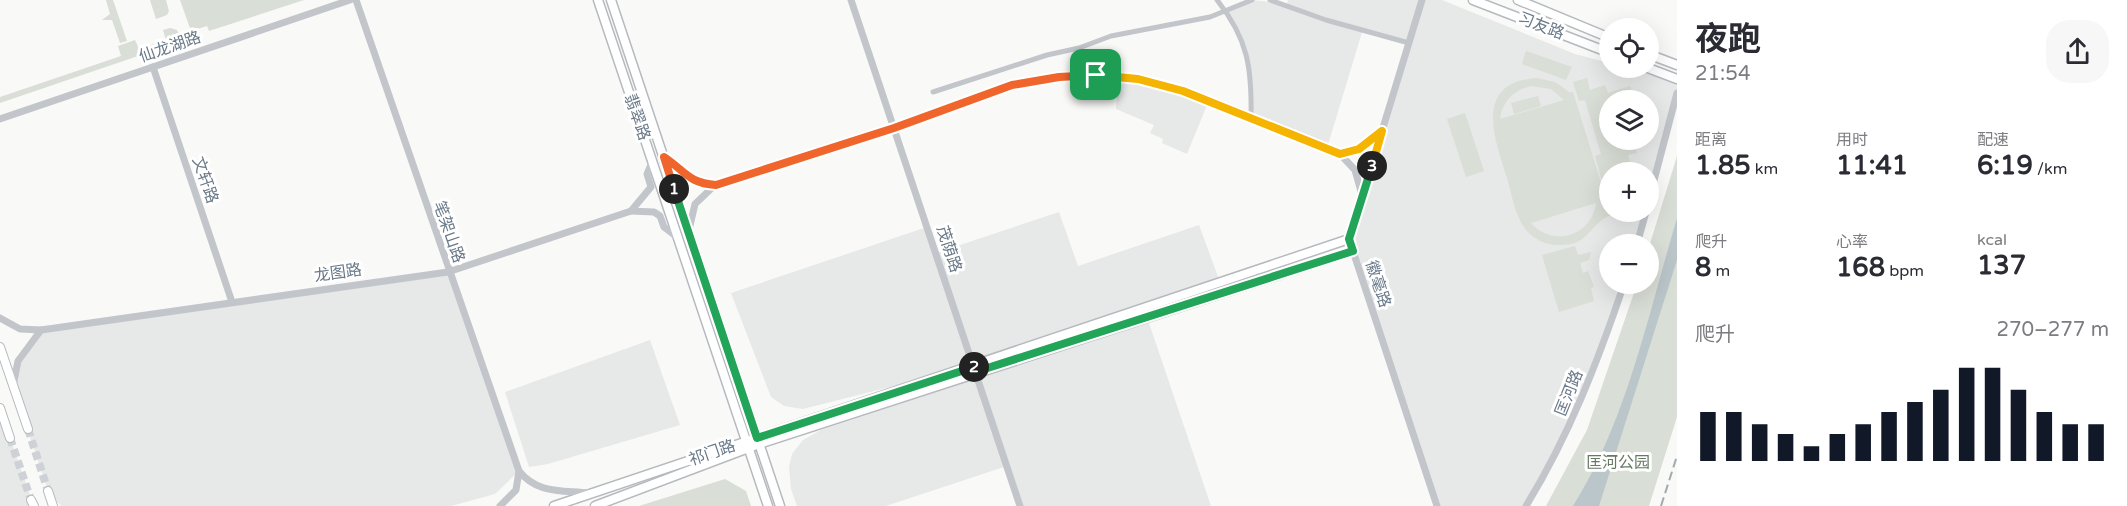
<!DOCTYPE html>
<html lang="zh">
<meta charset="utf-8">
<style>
:root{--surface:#fff;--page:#f7f7f7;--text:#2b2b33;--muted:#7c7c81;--accent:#111827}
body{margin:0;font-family:"Varela Round","Noto Sans SC",sans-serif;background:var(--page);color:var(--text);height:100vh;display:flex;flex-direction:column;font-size:22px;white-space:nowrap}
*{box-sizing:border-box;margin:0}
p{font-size:20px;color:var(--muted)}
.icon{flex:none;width:33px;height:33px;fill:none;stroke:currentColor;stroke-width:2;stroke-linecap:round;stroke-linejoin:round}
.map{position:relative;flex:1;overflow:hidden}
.sheet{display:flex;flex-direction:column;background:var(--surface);width:450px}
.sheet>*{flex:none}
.tools{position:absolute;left:1599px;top:18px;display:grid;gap:12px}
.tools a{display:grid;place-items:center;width:60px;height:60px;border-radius:50%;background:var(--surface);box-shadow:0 6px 24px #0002;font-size:30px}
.pin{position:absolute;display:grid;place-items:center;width:51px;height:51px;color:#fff;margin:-26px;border-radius:12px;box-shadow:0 3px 9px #0006}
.km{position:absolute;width:30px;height:30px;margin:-15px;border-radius:50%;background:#222;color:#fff;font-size:16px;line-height:30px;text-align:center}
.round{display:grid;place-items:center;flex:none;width:63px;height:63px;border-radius:24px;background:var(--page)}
.overview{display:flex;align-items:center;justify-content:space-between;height:102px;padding:0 18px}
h1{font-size:33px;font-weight:700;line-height:45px}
.stats{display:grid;grid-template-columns:repeat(3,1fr);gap:9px;height:102px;padding:6px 18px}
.stats div{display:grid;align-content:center}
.stats b{font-size:26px;font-weight:700}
.stats small{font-size:16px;font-weight:400}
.stats p{font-size:16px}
.chart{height:168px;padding:12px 18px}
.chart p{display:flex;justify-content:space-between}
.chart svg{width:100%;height:108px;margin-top:6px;stroke:var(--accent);stroke-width:6}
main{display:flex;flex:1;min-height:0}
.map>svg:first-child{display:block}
.built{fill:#e7e8e8;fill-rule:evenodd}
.green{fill:#d9ded6;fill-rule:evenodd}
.water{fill:#bbc6cb}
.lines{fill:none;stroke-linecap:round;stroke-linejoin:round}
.secondary-tunnel{stroke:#ced2d6;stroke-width:8;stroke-dasharray:8 4;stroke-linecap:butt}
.secondary-casing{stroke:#b5babf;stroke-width:10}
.primary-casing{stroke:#b6babf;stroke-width:11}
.minor{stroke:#c2c6cb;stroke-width:5}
.tertiary{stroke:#c2c6cb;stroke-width:7}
.secondary{stroke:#fff;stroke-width:8}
.primary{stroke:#fff;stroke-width:8}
.rail{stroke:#a3aab0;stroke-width:2;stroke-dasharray:9 4.5;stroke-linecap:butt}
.split-1-casing{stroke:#fff;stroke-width:12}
.split-2-casing{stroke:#fff;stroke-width:12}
.split-3-casing{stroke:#fff;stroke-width:12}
.split-4-casing{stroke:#fff;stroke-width:12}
.split-1{stroke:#f0652b;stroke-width:8}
.split-2{stroke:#22a559;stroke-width:8}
.split-3{stroke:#22a559;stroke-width:8}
.split-4{stroke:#f5b400;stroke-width:8}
.labels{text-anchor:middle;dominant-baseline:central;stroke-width:6;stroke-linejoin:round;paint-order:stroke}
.street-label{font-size:16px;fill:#687888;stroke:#fff}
.park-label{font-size:16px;fill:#667a63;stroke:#fff}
</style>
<main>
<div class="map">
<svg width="1677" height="506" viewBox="0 0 1677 506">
<rect width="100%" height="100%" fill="#f9f9f7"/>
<!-- built -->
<g class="built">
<path d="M 1252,0 L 1287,4 L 1288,0 L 1442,0 L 1575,54 L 1609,63 L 1610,68 L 1652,69 L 1677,82 L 1677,93 L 1649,203 L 1648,172 L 1610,172 L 1610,212 L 1646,212 L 1637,244 L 1610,244 L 1610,284 L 1624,284 L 1575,416 L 1526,506 L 1437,506 L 1349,239 L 1409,43 L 1363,29 L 1327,148 L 1251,117 L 1249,60 L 1225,10 ZM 1610,100 L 1648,100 L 1648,140 L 1610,140 Z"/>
<polygon points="1118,77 1138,79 1209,100 1187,154 1162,143 1163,139 1150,133 1154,125 1116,109"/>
<polygon points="1059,212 1078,266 1199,225 1220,282 973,366 803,409 784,406 771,397 731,293 927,227 936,253"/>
<polygon points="448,272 519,471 495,494 451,506 61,506 48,491 13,386 18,361 41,330"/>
<polygon points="1147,317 1211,506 1020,506 1007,466 886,506 797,506 791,489 789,467 792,454 803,440 821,430 977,379 975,372"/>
<polygon points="650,340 680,425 548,464 529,467 505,392"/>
<polygon points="0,408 10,438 34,506 0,506"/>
</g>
<!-- green -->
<g class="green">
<polygon points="106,0 113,0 127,41 120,43 112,20 102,20 110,14"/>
<polygon points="150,0 166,0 169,11 167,15 156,19"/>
<polygon points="180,0 304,0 209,31 207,26 191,31"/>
<polygon points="170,28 177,30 182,41 0,103 0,97 121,56 118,46 135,40 139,49 166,40 163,30"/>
<polygon points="1526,51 1572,67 1566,80 1522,64"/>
<path d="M 1537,78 L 1555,82 L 1569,92 L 1573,92 L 1611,215 C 1590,222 1590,247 1558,245 C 1546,245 1534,239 1526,230 C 1515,216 1512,195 1507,178 C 1495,140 1472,82 1537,78 ZM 1531,86 L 1551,89 L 1564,100 L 1500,119 C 1502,101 1514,90 1531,86 ZM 1596,203 C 1592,236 1553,248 1531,223 Z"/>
<polygon points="1587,78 1590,90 1605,85 1608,93 1630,86 1634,100 1610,100 1610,140 1633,140 1637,153 1628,155 1632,169 1627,172 1610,172 1609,207 1595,156 1601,154 1585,100 1579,101 1573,82"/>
<polygon points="1538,96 1541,106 1514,114 1511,103"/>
<polygon points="1465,113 1484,171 1466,177 1447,119"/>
<polygon points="1677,156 1677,417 1649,506 1546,506 1587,430 1637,284 1648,284 1649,247"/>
<polygon points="1575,246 1578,255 1591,252 1589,260 1580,263 1583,273 1588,271 1594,287 1591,288 1594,301 1559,312 1542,255"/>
<polygon points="725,479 746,491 751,506 639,506"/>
</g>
<!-- water -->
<path class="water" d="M 1677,218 L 1677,260 L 1599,506 L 1573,506 C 1627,420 1648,315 1677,218 Z"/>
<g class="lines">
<!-- secondary-tunnel -->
<g class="secondary-tunnel">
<polyline points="28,429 48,491"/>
<polyline points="10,438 31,500"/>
</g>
<!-- secondary casing -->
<g class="secondary-casing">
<g id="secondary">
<polyline points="0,347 28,429"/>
<polyline points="0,408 10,438"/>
<polyline points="48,491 53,506"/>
<polyline points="31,500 34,506"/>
</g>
</g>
<!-- primary casing -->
<g class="primary-casing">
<g id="primary">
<polyline points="598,0 768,506"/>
<polyline points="611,0 780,506"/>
<polyline points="1473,0 1610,53"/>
<polyline points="1518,0 1610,38"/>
<polyline points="1648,54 1677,65"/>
<polyline points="1648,68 1677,79"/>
<polyline points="554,506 1349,239"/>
<polyline points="595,506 759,444 1353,251"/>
</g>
</g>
<!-- minor -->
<g class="minor">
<path d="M 1217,0 C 1248,39 1252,68 1251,117"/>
<polyline points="1270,0 1326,20 1409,43"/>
<polyline points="933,92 1047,55 1079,48 1111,36 1210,17 1252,0"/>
</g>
<!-- tertiary -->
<g class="tertiary">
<polyline points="356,0 519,471"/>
<polyline points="851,0 1020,506"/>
<polyline points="1422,0 1349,239 1437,506"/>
<polyline points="153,67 232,302"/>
<polyline points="0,119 350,0"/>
<path d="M 664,157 C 685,171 687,183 715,185 L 695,204 L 689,230"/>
<polyline points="652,162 647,174 651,187 631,211 654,212 660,216 664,227 677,237"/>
<path d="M 715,185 C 775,166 834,148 893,128 C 973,101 1053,61 1140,79 C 1209,94 1275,127 1340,154"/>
<polyline points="1362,195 1355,170 1340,154 1359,149 1382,131"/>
<polyline points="1648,203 1677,93"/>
<polyline points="1637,244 1646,212"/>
<polyline points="0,318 20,329 41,330 18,361 13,386"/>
<polyline points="41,330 448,272 631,211"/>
<path d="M 500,506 L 516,490 L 519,471 C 537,494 562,490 589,493"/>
<path d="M 1526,506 C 1569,436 1598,361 1624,284"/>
</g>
<!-- secondary -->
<use href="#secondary" class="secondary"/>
<!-- primary -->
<use href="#primary" class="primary"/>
<!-- rail -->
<polyline class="rail" points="1661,506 1677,456"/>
</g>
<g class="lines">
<!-- split-1 casing -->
<g class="split-1-casing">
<path id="split-1" d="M 674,189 L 664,157 C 685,171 688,183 716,185 L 894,128 L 1012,85 L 1059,77 L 1096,75"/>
</g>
<!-- split-2 casing -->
<g class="split-2-casing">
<polyline id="split-2" points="674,189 757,438 974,367"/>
</g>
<!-- split-3 casing -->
<g class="split-3-casing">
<polyline id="split-3" points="974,367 975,372 1353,251 1349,239 1372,166"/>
</g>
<!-- split-4 casing -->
<g class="split-4-casing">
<polyline id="split-4" points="1096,75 1138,79 1183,91 1340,154 1359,149 1382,131 1372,166"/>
</g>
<!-- split-1 -->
<use href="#split-1" class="split-1"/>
<!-- split-2 -->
<use href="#split-2" class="split-2"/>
<!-- split-3 -->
<use href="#split-3" class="split-3"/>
<!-- split-4 -->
<use href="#split-4" class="split-4"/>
</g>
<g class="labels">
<!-- street labels -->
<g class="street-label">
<text transform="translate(1541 26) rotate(21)">习友路</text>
<text transform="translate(170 47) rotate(-19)">仙龙湖路</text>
<text transform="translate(637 117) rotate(71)">翡翠路</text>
<text transform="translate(205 180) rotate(71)">文轩路</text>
<text transform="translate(449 232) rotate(71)">笔架山路</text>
<text transform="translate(949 249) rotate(72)">茂荫路</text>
<text transform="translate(338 273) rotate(-8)">龙图路</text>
<text transform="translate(1378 284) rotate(72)">徽毫路</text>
<text transform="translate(1569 393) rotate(-68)">匡河路</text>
<text transform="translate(712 453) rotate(-19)">祁门路</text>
</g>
<!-- park labels -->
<g class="park-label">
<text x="1618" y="463">匡河公园</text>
</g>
</g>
</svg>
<div class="tools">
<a><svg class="icon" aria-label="locate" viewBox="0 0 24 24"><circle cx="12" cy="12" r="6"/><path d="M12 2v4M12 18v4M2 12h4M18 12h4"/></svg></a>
<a><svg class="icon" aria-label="layers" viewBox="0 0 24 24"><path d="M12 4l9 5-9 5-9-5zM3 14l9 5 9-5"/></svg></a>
<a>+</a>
<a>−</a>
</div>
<div class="pin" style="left:1096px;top:75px;background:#1e9e55"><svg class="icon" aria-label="arrive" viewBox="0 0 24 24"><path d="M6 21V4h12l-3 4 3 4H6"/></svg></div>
<b class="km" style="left:674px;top:189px">1</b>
<b class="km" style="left:974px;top:367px">2</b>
<b class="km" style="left:1372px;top:166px">3</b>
</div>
<section class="sheet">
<div class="overview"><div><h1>夜跑</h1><p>21:54</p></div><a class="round"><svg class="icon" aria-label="share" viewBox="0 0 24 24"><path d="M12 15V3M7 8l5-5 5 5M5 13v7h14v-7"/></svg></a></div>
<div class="stats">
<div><p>距离</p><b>1.85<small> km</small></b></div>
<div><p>用时</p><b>11:41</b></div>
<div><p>配速</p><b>6:19<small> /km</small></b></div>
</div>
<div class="stats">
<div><p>爬升</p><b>8<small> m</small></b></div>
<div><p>心率</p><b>168<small> bpm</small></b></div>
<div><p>kcal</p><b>137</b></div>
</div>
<div class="chart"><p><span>爬升</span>270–277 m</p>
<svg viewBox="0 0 160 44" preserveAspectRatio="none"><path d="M5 44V24M15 44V24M25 44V29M35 44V33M45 44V38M55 44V33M65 44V29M75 44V24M85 44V20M95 44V15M105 44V6M115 44V6M125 44V15M135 44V24M145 44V29M155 44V29"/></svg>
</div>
</section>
</main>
